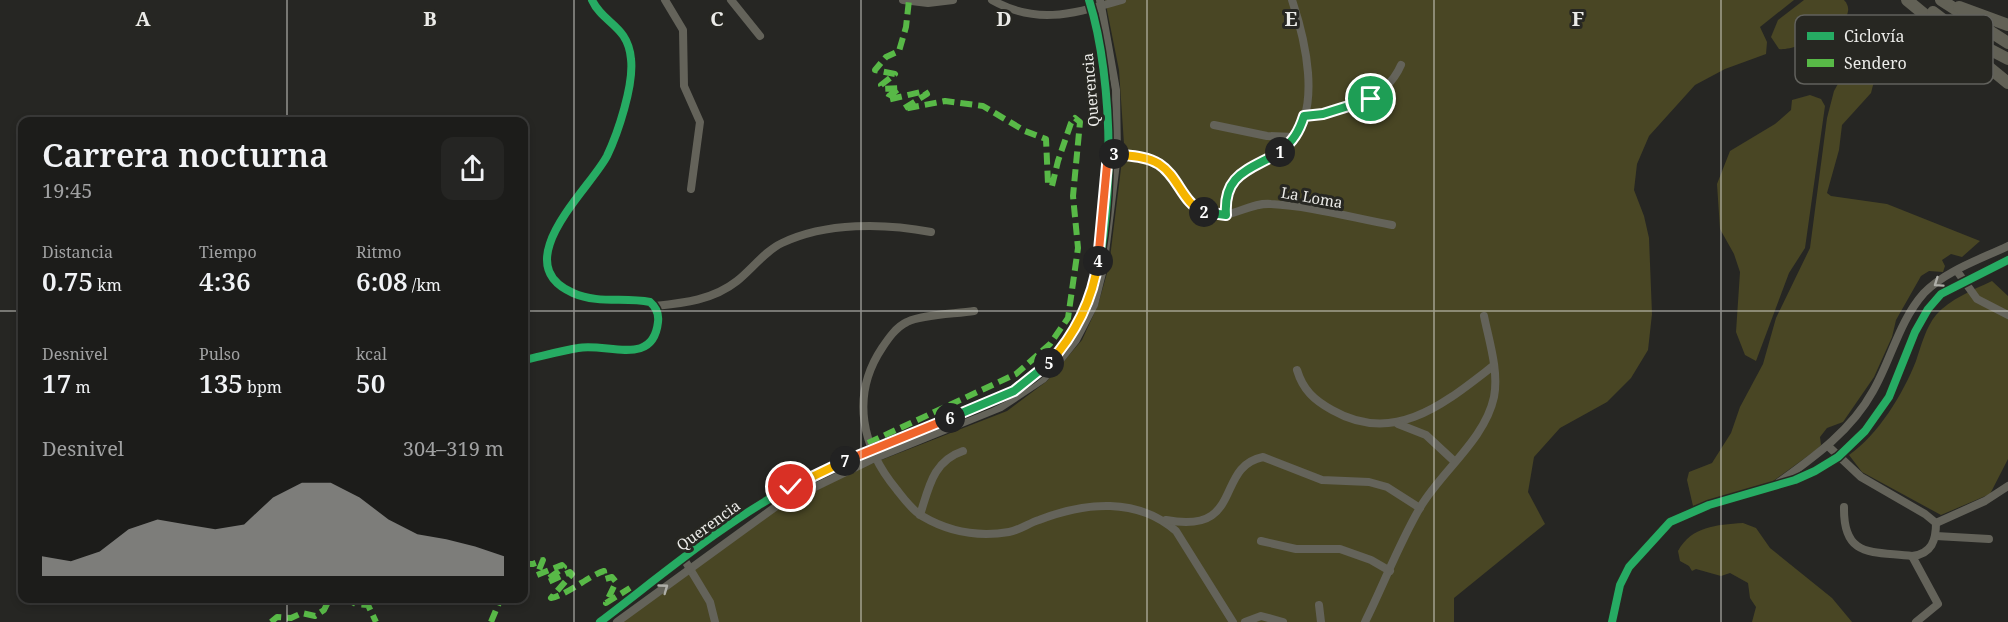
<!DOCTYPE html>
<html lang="es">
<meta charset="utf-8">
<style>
:root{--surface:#1c1c1a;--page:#252523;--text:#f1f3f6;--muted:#a0a1a2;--line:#3a3a39;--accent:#a6a6a3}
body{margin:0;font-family:"Noto Serif",serif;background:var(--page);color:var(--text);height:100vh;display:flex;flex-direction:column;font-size:22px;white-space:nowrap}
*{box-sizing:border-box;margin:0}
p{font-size:20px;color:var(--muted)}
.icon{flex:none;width:33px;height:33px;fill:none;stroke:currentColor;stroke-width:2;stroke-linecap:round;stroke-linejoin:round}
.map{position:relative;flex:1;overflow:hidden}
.drawer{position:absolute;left:18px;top:117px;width:510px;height:486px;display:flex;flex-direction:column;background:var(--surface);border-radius:12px;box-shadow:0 3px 9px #0003,0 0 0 2px var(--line)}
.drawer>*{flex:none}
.pin{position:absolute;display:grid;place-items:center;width:51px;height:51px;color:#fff;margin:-26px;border:3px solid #fff;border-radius:50%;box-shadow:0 2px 6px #0007}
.km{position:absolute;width:30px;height:30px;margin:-15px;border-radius:50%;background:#222;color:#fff;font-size:16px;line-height:30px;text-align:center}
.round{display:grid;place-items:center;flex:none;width:63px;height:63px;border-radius:12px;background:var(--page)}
.summary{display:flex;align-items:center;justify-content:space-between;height:102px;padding:0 24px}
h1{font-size:33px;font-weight:600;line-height:45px}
.stats{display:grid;grid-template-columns:repeat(3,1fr);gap:9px;height:102px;padding:6px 24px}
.stats div{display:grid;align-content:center}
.stats b{font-size:26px;font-weight:600}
.stats small{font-size:16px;font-weight:400}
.stats p{font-size:16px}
.chart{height:168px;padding:12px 24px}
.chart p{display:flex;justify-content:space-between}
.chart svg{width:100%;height:108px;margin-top:6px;fill:var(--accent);opacity:.7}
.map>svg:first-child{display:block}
.green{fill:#494624}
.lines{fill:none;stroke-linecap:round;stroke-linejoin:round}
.minor{stroke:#64635a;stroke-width:8}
.highway{stroke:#626156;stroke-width:12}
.quiet{stroke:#58b947;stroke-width:6;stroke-dasharray:12 6;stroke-linecap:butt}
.cycleway-casing{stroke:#272722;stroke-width:11}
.cycleway{stroke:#26ab63;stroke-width:8}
.oneway{stroke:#aeaea8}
.split-1-casing{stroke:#fff;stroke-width:12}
.split-2-casing{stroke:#fff;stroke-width:12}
.split-3-casing{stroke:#fff;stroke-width:12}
.split-4-casing{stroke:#fff;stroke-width:12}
.split-5-casing{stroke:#fff;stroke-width:12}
.split-6-casing{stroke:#fff;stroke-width:12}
.split-7-casing{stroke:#fff;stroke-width:12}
.split-8-casing{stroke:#fff;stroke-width:12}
.split-1{stroke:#22a559;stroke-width:8}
.split-2{stroke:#22a559;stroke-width:8}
.split-3{stroke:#f5b400;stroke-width:8}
.split-4{stroke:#f0652b;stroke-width:8}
.split-5{stroke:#f5b400;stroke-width:8}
.split-6{stroke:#22a559;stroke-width:8}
.split-7{stroke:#f0652b;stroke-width:8}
.split-8{stroke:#f5b400;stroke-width:8}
.grid{fill:none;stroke:#ebebe8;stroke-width:1.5;stroke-opacity:0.55}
.labels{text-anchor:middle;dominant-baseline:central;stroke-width:6;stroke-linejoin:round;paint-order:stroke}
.street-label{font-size:15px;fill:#ebebe8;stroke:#272722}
.key{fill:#272722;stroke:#62625d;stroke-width:1.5}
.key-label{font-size:16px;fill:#ebebe8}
.grid-label{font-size:20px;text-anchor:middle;font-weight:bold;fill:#ebebe8;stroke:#272722;stroke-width:6;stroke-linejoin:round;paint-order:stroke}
</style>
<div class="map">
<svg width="2008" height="622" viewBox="0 0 2008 622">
<rect width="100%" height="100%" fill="#262623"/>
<!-- green -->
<g class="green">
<polygon points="1105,0 1794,0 1760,27 1767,42 1766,54 1725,69 1695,85 1649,136 1637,164 1634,190 1644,216 1649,238 1652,314 1648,350 1631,378 1607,402 1560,428 1534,457 1528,492 1545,524 1454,598 1454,622 621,622 760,518 853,471 1007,411 1047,381 1082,340 1098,305 1109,266 1124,144 1119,70"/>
<path d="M 1804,0 L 1844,0 C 1866,23 1795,52 1779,49 L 1771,37 L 1778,20 Z"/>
<polygon points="1875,51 1881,54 1871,93 1842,125 1839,150 1827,193 1831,196 1887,204 1980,241 1962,257 1951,254 1942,260 1945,266 1943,272 1929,271 1921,276 1896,320 1892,337 1874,377 1843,422 1827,428 1820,437 1821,445 1816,450 1765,487 1693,506 1687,480 1689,472 1712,463 1731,433 1740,407 1763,364 1776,318 1810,248 1827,118 1834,91 1849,64 1857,54 1866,55"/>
<polygon points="1810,95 1821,99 1825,106 1805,248 1789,273 1756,361 1745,355 1736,332 1740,272 1734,254 1720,229 1717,184 1730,151 1775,124 1791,110 1792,100"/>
<path d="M 1992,281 L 2008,296 L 2008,459 L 1990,494 L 1941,515 L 1862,472 L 1849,455 C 1878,435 1903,394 1916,361 C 1921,346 1926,327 1936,315 C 1950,299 1973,290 1992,281 Z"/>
<path d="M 1743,523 L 1756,528 L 1770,548 L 1832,598 L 1852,622 L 1752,622 L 1756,607 L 1750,598 L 1748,583 L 1730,573 L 1721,576 L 1696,569 L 1692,571 L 1689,566 L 1680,561 L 1678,551 C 1692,526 1716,525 1743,523 Z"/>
</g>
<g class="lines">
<!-- minor -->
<g class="minor">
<polyline points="665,0 683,30 684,86 700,122 691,189"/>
<polyline points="731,0 760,36"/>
<polyline points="903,0 928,3 953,0"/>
<path d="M 992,0 C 1038,26 1075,13 1122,0"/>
<path d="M 1304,116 C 1341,112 1385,102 1401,65"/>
<polyline points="1214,125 1267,136 1295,137"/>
<path d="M 1114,154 C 1129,156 1145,156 1158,164 C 1180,177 1182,206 1209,214 C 1232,220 1249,202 1271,204 C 1311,206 1353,218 1392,225"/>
<path d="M 1226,215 C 1222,162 1265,172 1291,142 C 1322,108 1305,39 1292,0"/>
<polyline points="1957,271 1977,299 2008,315"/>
<path d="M 655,306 C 684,303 713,300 737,281 C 752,269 765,251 782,243 C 826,222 885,223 931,232"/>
<path d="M 974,311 C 956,314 923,314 907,322 C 896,327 888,339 882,348 C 850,396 862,448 897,490 C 904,499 912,510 922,516 C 949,532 979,537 1009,532 C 1020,530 1029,523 1039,520 C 1085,502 1137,497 1176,531 L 1233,622"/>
<path d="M 524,360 C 542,356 560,351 578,348 C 606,342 653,368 658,322 C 659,314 657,308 650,302 C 624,297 598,304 573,293 C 505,263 590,189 607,156 C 618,133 634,85 631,59 C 628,25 603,24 592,0"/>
<path d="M 1297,370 C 1303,390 1314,400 1332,410 C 1395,446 1445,403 1493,366"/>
<polyline points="1398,424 1426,435 1454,461"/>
<polyline points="1828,446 1861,477 1925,514 1936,523 1985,501 2008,486"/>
<path d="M 1778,483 C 1814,457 1851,431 1873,391 C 1891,360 1899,321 1924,293 C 1945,271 1981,259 2008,246"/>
<path d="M 1844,507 C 1843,559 1873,551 1912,556"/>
<path d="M 920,515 C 929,487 933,461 963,451"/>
<path d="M 1166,520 C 1245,535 1214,467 1263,457 L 1322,480 L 1369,482 L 1387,487 L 1420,508"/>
<polyline points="1936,536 1989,539"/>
<polyline points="1261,541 1296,549 1340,549 1371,560 1390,571"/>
<polyline points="684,559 710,602 715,622"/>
<polyline points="1319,605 1321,622"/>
<path d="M 600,622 C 662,575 723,523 792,486 C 836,463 882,445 928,427 C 963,413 1001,402 1031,379 C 1056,361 1075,332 1087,304 C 1117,227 1114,78 1089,0"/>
<polyline points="617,622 778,505 875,458 1001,407 1043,379 1060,360 1076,340 1094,305 1103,269 1117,155 1116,90 1100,0"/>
<polyline points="1245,622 1261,616 1283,622"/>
<path d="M 1365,622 C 1384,584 1399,543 1421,506 C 1443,470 1485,439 1494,397 C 1499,371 1489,341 1484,316"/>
<polyline points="1612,622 1620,585 1629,567 1670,522 1709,505 1795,480 1815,471 1838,457 1865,431 1889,397 1915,332 1928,309 1941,294 2008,260"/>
<path d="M 1916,622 L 1938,604 L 1912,556 C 1932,554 1936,540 1936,523"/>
</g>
<!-- highway -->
<g class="highway">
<polyline points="1907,0 2008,83"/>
<polyline points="1941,0 2008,43"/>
<polyline points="1959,7 2008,25"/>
<polyline points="1933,12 1966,37 2008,59"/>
</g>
<!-- quiet -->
<g class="quiet">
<polyline points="868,443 1016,374 1050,344 1068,318 1078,248 1073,196 1080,122 1075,118 1071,123 1058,161 1052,186 1048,184 1046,139 1025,131 983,106 945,101 903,109 927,94 925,91 887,100 889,96 900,88 883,89 881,85 895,74 875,70 886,57 899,51 906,27 909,0"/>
<path d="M 524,564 L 533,564 L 543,560 L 537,575 L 562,565 L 564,567 L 548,579 L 548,582 L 570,572 L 572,574 L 551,598 C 567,595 590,575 604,571 L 605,579 L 612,577 L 616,582 L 606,603 L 630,588"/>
<polyline points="345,598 356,604 368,605 376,622"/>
<polyline points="271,622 277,617 291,618 302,613 315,616 324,610 330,598"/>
<polyline points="491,622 501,598"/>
</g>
<!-- cycleway casing -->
<g class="cycleway-casing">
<g id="cycleway">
<path d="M 524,360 C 542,356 560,351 578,348 C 606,342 653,368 658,322 C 659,314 657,308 650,302 C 624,297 598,304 573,293 C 505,263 590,189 607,156 C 618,133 634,85 631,59 C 628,25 603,24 592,0"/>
<path d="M 600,622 C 662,575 723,523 792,486 C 836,463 882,445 928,427 C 963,413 1001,402 1031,379 C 1056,361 1075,332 1087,304 C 1117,227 1114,78 1089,0"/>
<polyline points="1612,622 1620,585 1629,567 1670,522 1709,505 1795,480 1815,471 1838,457 1865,431 1889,397 1915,332 1928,309 1941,294 2008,260"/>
</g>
</g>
<!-- cycleway -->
<use href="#cycleway" class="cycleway"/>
</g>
<!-- one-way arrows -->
<defs><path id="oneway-chevron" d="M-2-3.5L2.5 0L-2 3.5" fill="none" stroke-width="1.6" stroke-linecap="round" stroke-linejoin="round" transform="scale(1.5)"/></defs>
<g class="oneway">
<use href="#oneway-chevron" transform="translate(1938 283) rotate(145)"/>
<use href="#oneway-chevron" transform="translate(664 588) rotate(-36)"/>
</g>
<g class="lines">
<!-- split-1 casing -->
<g class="split-1-casing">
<path id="split-1" d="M 1280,152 C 1293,141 1299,132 1304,116 L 1323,114 L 1371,99"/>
</g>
<!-- split-2 casing -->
<g class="split-2-casing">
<path id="split-2" d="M 1204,212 L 1226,215 C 1223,173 1250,170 1280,152"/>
</g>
<!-- split-3 casing -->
<g class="split-3-casing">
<path id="split-3" d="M 1114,154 C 1129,156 1146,156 1159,164 C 1179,177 1182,203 1204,212"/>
</g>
<!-- split-4 casing -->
<g class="split-4-casing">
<polyline id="split-4" points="1098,261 1108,154 1114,154"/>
</g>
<!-- split-5 casing -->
<g class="split-5-casing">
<path id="split-5" d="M 1049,363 C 1075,335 1093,299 1098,261"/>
</g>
<!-- split-6 casing -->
<g class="split-6-casing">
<polyline id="split-6" points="950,418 1014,391 1049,363"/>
</g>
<!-- split-7 casing -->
<g class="split-7-casing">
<polyline id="split-7" points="845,461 950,418"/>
</g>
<!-- split-8 casing -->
<g class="split-8-casing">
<polyline id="split-8" points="791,487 845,461"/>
</g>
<!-- split-1 -->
<use href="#split-1" class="split-1"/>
<!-- split-2 -->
<use href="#split-2" class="split-2"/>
<!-- split-3 -->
<use href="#split-3" class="split-3"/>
<!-- split-4 -->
<use href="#split-4" class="split-4"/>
<!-- split-5 -->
<use href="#split-5" class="split-5"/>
<!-- split-6 -->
<use href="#split-6" class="split-6"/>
<!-- split-7 -->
<use href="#split-7" class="split-7"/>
<!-- split-8 -->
<use href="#split-8" class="split-8"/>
</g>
<!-- grid -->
<path class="grid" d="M 287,0 L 287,122M 574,0 L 574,622M 861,0 L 861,622M 1147,0 L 1147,622M 1434,0 L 1434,622M 1721,0 L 1721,622M 0,311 L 22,311M 524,311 L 2008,311M 287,598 L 287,622"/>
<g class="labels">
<!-- street labels -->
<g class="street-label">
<text transform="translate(1090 90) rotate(-95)">Querencia</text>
<text transform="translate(1312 197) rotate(10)">La Loma</text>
<text transform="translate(708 525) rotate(-36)">Querencia</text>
</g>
</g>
<!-- legend -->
<rect x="1795" y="15" width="198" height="69" rx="9" class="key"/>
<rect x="1807" y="32" width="27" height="8" fill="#26ab63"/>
<rect x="1807" y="59" width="27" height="8" fill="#58b947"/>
<g class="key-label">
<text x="1844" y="42">Ciclovía</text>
<text x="1844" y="69">Sendero</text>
</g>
<g class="grid-label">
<text x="143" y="26">A</text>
<text x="430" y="26">B</text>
<text x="717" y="26">C</text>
<text x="1004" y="26">D</text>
<text x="1291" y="26">E</text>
<text x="1578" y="26">F</text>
</g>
</svg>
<div class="pin" style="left:1371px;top:99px;background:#1e9e55"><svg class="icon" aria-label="arrive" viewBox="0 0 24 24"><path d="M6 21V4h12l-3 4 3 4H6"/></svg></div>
<div class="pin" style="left:791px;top:487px;background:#d93025"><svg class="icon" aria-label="check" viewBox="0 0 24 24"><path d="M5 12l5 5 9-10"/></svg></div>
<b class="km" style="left:1280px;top:152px">1</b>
<b class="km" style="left:1204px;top:212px">2</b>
<b class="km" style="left:1114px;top:154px">3</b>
<b class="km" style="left:1098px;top:261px">4</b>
<b class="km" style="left:1049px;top:363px">5</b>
<b class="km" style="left:950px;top:418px">6</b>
<b class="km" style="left:845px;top:461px">7</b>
<section class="drawer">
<div class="summary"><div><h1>Carrera nocturna</h1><p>19:45</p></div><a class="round"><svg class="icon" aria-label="share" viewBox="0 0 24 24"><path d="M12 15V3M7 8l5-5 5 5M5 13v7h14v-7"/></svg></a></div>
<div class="stats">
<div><p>Distancia</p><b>0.75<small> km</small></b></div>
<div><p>Tiempo</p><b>4:36</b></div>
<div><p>Ritmo</p><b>6:08<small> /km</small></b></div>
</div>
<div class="stats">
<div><p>Desnivel</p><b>17<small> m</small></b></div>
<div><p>Pulso</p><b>135<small> bpm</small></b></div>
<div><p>kcal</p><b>50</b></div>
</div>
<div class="chart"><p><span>Desnivel</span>304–319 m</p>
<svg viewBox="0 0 160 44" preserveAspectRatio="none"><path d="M0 44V36L10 38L20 34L30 25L40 21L50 23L60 25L70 23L80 12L90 6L100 6L110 12L120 21L130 27L140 29L150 32L160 36V44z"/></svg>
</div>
</section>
</div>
